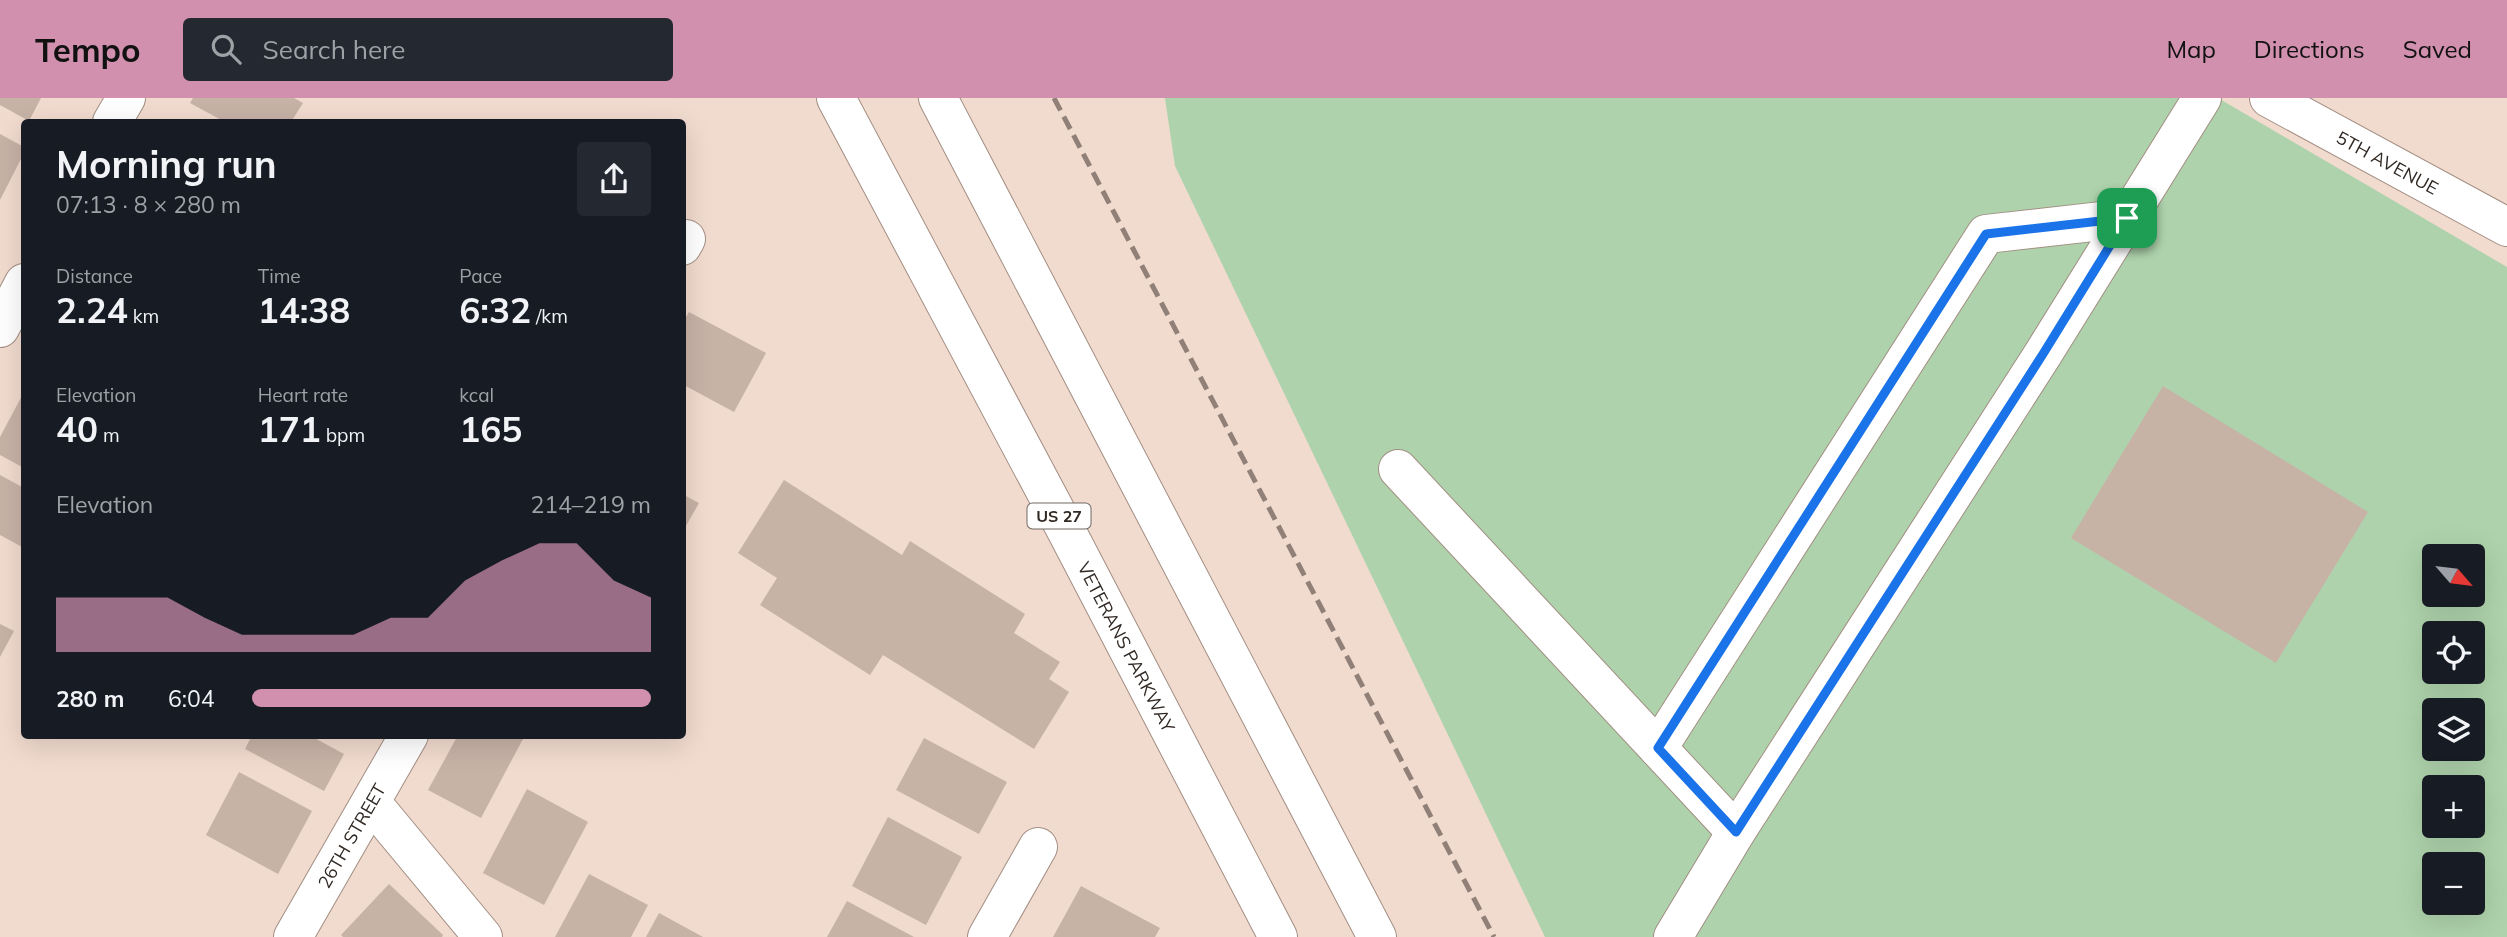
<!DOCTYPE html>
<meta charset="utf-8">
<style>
:root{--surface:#171b24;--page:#242831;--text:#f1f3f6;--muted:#9ea1a6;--accent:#d090ae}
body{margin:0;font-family:Mulish,sans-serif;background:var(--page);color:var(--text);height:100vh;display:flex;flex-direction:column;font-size:26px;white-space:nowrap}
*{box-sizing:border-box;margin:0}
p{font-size:23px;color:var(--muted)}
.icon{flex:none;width:38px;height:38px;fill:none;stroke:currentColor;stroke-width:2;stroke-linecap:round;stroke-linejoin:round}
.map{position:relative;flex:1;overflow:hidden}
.sheet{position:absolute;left:21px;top:21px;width:665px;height:620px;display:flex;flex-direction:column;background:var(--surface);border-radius:7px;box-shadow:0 7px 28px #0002}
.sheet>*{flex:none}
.needle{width:46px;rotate:118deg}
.fabs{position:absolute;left:2422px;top:446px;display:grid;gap:14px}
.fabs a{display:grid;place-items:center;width:63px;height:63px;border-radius:7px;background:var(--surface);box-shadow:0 7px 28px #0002;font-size:35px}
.pin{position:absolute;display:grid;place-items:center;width:60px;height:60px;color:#fff;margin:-30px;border-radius:14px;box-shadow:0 4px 10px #0006}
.round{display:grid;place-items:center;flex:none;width:74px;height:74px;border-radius:7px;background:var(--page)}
.overview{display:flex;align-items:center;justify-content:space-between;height:119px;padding:0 35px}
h1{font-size:38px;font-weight:700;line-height:52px}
.figures{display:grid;grid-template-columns:repeat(3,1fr);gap:10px;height:119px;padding:7px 35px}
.figures div{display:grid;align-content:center}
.figures b{font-size:35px;font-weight:700}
.figures small{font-size:19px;font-weight:400}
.figures p{font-size:19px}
.chart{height:196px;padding:14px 35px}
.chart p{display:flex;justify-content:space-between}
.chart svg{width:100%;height:126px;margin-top:7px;fill:var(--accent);opacity:.7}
ul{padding:0 35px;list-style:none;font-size:23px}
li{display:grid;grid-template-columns:112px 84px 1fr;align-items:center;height:52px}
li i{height:18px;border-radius:9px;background:var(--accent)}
header{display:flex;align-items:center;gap:42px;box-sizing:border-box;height:98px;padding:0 35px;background:var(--accent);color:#111}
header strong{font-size:33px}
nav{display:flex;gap:38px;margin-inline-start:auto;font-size:24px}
.search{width:490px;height:63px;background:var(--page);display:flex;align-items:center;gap:18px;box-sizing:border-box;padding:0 24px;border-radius:7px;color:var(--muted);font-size:26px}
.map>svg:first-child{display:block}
.green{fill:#aed3ac;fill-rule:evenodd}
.building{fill:#c7b2a6}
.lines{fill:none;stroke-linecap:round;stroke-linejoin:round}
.minor-casing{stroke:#a38e83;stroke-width:40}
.major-casing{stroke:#a38e83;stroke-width:40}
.minor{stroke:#fff;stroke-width:38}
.major{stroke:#fff;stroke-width:38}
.rail{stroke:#908078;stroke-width:5;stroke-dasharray:14 7;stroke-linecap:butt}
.route-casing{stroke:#fff;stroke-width:14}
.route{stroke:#1a73e8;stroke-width:9}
.labels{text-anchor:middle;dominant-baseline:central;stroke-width:5;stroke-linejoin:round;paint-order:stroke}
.shield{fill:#fff;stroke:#6e6865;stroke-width:2}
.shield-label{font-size:16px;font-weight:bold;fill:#302823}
.street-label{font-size:18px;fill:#302823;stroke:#fff}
</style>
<header>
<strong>Tempo</strong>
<div class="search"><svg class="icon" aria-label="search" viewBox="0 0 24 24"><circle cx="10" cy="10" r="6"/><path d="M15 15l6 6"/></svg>Search here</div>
<nav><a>Map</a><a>Directions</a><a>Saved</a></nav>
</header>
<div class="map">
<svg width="2507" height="839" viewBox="0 0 2507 839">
<rect width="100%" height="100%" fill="#f1dace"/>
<!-- green -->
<path class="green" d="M 1165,0 L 2218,0 L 2507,169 L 2507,839 L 1545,839 L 1175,68 ZM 2434,458 L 2473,458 L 2473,497 L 2434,497 ZM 2434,536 L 2473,536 L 2473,574 L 2434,574 ZM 2434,612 L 2473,612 L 2473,651 L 2434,651 ZM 2434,690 L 2473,690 L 2473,728 L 2434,728 ZM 2434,766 L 2473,766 L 2473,805 L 2434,805 Z"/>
<!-- building -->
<g class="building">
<polygon points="0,0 41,0 29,23 0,7"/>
<polygon points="193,0 294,0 303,5 291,24 225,24 190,5"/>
<polygon points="0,36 24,49 24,55 0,102"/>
<polygon points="689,214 766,255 734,314 682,286 682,226"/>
<polygon points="2163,288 2368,414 2276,565 2071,440"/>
<polygon points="24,294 24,370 0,357 0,339"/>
<polygon points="0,377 24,390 24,450 0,437"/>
<polygon points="784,382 902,457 910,443 1025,516 1014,535 1060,564 1049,581 1069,594 1034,651 883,557 870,577 760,507 777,480 738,455"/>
<polygon points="682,396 699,405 682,435"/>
<polygon points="0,526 14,533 0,559"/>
<polygon points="252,637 309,637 344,656 324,693 245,651"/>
<polygon points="458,637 525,637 481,720 428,692"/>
<polygon points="924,640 1007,684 979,736 896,692"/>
<polygon points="239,674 312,713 278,776 206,737"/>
<polygon points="527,691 588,724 544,807 483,775"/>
<polygon points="888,719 962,759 926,827 852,788"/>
<polygon points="589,776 648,807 631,839 555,839"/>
<polygon points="389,786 443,837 442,839 343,839 341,837"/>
<polygon points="1081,788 1160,830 1155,839 1053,839"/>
<polygon points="847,803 914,839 827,839"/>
<polygon points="659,815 703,839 646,839"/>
</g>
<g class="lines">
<!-- minor casing -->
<g class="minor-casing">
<g id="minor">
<path id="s1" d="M 2269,0 L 2507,129"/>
<polyline points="112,24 126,0"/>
<polyline points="682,148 686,141"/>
<polyline points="0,230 24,185"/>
<polyline points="1398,371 1736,734"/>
<polyline points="1658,650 1986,136 2128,120"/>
<polyline points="371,704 483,839"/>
<path id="s2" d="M 293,839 L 409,637"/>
<polyline points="987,839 1038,749"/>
<polyline points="1673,839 1736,734 2043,256 2202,0"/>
</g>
</g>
<!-- major casing -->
<g class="major-casing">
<g id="major">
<path id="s3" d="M 836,0 L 1067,434 L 1278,839"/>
<polyline points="938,0 1377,839"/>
</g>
</g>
<!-- minor -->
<use href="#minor" class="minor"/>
<!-- major -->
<use href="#major" class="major"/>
<!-- rail -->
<polyline class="rail" points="1054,0 1494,839"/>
</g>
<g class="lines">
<!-- route casing -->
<g class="route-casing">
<polygon id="route" points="2127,120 2043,256 1736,734 1658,650 1986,136"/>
</g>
<!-- route -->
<use href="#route" class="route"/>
</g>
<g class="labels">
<!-- shield labels -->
<rect class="shield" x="1027.5" y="405.5" width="63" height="25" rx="5"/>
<g class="shield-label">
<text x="1059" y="418">US 27</text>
</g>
<!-- street labels -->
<g class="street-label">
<text stroke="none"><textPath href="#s1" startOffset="135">5TH AVENUE</textPath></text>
<text stroke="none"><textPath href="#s3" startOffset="621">VETERANS PARKWAY</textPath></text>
<text stroke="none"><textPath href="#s2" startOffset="117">26TH STREET</textPath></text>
</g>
</g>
</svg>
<div class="fabs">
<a><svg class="needle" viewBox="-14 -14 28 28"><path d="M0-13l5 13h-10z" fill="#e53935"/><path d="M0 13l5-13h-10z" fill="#9ea1a6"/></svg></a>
<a><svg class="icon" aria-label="locate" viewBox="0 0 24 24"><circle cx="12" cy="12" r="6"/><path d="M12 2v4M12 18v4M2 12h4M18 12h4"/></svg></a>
<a><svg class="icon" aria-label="layers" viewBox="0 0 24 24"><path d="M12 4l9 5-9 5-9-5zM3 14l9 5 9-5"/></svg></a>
<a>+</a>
<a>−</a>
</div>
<div class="pin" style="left:2127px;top:120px;background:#1e9e55"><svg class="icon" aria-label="arrive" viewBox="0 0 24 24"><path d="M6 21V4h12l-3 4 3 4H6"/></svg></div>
<section class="sheet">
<div class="overview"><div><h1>Morning run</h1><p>07:13 · 8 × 280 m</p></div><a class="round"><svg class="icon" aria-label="share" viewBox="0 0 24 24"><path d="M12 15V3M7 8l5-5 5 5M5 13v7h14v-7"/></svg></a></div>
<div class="figures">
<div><p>Distance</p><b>2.24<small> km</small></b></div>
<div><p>Time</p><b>14:38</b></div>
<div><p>Pace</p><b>6:32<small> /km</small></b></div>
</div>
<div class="figures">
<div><p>Elevation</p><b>40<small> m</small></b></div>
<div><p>Heart rate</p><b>171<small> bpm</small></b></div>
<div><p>kcal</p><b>165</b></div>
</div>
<div class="chart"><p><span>Elevation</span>214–219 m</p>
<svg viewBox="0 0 160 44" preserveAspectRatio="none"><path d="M0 44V25L10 25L20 25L30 25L40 32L50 38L60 38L70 38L80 38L90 32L100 32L110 19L120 12L130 6L140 6L150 19L160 25V44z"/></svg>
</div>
<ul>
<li><b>280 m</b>6:04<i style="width:100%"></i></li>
</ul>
</section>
</div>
